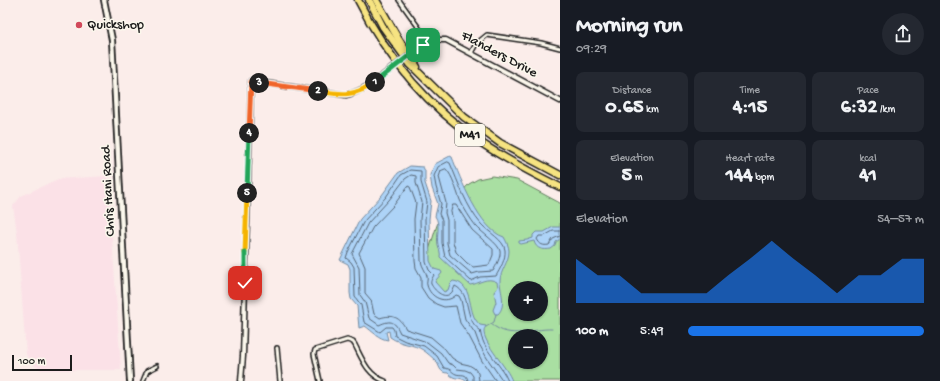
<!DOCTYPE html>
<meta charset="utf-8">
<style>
:root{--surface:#171b24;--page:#242831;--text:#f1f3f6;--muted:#9ea1a6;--accent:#1a73e8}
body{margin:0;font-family:"Gochi Hand",sans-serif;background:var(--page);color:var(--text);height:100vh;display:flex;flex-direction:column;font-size:15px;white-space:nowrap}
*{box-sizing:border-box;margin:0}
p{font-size:13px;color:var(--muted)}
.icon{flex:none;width:22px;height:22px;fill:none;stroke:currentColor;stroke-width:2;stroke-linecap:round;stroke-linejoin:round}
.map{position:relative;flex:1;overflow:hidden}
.side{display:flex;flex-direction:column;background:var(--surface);width:380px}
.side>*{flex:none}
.tools{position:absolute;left:508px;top:281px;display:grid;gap:8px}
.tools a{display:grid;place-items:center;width:40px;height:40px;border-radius:50%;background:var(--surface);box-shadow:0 1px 3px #0004;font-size:20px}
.scale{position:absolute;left:12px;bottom:10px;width:60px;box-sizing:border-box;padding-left:4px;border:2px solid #1c1c1c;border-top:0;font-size:11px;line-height:14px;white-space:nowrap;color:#1c1c1c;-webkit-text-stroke:3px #fbf7ec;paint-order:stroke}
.pin{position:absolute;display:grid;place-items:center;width:34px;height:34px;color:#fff;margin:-17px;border-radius:8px;box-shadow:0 2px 6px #0006}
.km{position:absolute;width:20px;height:20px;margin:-10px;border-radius:50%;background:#222;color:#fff;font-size:11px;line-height:20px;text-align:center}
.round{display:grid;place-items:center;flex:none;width:42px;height:42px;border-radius:21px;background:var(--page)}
.headline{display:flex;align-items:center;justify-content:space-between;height:68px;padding:0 16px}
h1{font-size:22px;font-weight:800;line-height:30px}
.figures{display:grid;grid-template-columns:repeat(3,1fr);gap:6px;height:68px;padding:4px 16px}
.figures div{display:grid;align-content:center;border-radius:8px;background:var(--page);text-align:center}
.figures b{font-size:20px;font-weight:800}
.figures small{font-size:11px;font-weight:400}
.figures p{font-size:11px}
.chart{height:112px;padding:8px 16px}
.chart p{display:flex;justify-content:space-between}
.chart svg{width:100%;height:72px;margin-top:4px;fill:var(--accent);opacity:.7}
ul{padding:0 16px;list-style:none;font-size:13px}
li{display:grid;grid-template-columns:64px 48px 1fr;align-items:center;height:30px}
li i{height:10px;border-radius:5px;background:var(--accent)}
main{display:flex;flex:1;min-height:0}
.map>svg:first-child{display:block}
.built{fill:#fbe1e7}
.green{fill:#a9dfa2;stroke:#627e5f;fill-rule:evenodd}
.water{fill:#add3f7;stroke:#738a9f}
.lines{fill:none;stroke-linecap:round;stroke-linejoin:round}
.shore{stroke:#566574;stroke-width:1}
.stream{stroke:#738a9f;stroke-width:1}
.minor-casing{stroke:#1c1c1c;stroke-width:6}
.tertiary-casing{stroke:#1c1c1c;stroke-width:7}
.secondary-casing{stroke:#1c1c1c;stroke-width:8}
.motorway-casing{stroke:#1c1c1c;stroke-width:9}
.minor{stroke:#fbf7ec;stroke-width:3}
.tertiary{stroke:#fbf7ec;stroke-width:4}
.secondary{stroke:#fbf7ec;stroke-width:4.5}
.motorway{stroke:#f6e381;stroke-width:6}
.tertiary-bridge-casing{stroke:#1c1c1c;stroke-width:7;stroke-linecap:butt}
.tertiary-bridge{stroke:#fbf7ec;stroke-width:4}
.split-1-casing{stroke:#fff;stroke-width:8}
.split-2-casing{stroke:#fff;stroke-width:8}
.split-3-casing{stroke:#fff;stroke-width:8}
.split-4-casing{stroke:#fff;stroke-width:8}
.split-5-casing{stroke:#fff;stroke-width:8}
.split-6-casing{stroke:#fff;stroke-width:8}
.split-7-casing{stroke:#fff;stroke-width:8}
.split-1{stroke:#22a559;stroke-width:5}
.split-2{stroke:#f5b400;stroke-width:5}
.split-3{stroke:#f0652b;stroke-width:5}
.split-4{stroke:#f0652b;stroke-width:5}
.split-5{stroke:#22a559;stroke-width:5}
.split-6{stroke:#f5b400;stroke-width:5}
.split-7{stroke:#22a559;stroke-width:5}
.poi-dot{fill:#d1495b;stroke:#fbf7ec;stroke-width:1.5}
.labels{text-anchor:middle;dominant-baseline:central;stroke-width:3;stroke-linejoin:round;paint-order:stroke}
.shield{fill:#fbf7ec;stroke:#5f5e5a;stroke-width:1}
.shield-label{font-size:13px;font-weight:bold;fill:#1c1c1c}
.poi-label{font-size:14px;fill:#1c1c1c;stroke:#fbf7ec;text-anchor:start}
.street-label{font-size:14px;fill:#1c1c1c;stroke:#fbf7ec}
</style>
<main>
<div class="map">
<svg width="560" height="381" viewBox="0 0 560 381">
<rect width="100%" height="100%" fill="#fbedea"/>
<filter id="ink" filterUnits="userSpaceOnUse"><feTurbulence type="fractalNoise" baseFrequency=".025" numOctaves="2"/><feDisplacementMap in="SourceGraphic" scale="8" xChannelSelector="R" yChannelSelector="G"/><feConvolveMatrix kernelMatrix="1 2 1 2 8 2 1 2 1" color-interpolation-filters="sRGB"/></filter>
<g filter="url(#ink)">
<!-- built -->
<polygon class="built" points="108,176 121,370 41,370 30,362 26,354 17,233 13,206 21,196 58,179"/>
<!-- green -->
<path class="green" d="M 492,176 L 517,180 L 560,203 L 560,381 L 468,381 L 423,269 L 436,228 L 440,217 L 454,200 L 469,184 L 478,179 ZM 515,288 L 541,288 L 541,314 L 515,314 ZM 515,336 L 541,336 L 541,362 L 515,362 Z"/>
<!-- water -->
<g class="water">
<path d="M 450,156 L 452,157 C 460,178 480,230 504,237 C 506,241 509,246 509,251 C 509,262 500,271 500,281 C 500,291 507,305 498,314 L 495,314 L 493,310 L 496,302 L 494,292 L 498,287 L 497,282 C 487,276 479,284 470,285 L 440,257 C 441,253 439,249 438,245 C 436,235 441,225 435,216 L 438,204 L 432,188 L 430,175 L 435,164 Z"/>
<path d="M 410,166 L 423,167 L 425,171 L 425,183 L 431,201 L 429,219 L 430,261 L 434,269 L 441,271 L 442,273 L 436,280 L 435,282 L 444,292 L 448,290 L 450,284 L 453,281 C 470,283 469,303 473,314 C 474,318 477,322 480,325 L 486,326 C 485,328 484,329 484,331 C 483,343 508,368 512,381 L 466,381 C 460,376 455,381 448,373 C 439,373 440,366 436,361 C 433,358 426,352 423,350 C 414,344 401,345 390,337 L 389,331 L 386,332 L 388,340 C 379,339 372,331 365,326 L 359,328 L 357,306 L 351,299 L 350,293 L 350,269 L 348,264 L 340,260 L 360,219 L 382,195 L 398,173 Z"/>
<path d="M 560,227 L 560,239 L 556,242 L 555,246 L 551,249 C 544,250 536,250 534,241 L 521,244 L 519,243 L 519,241 L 527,240 L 533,238 L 533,235 L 536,232 L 544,232 L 553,227 Z"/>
</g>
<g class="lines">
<!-- shore -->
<g class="shore">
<path d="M 448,162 L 450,163 C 458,182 467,208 481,224 C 488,232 504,240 505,250 C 506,259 500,269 496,276 L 480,277 L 471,281 L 445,257 L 442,243 L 442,220 L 439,214 L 441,204 L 436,187 L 434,176 L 438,167 Z"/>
<path d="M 446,169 C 453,176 456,190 460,200 C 463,207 471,220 476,226 C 482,233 499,244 500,251 C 501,257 496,266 493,271 L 479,272 L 472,274 L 450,255 L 447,243 L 447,220 L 445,213 L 446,203 L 439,177 L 441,171 Z"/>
<polygon points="453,205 456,205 472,230 493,249 493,255 489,265 473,267 467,263 456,252 453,242 453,220 451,212"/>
<path d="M 560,231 L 553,231 L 544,236 L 539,236 L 537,239 C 540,245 543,246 549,245 L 553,239 L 560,236"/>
<path d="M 468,381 C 467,372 461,376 456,374 C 451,372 452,369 444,368 L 437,356 L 424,346 L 405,341 L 395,336 L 394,330 L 392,327 L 386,327 L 380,332 L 364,322 L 361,305 L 355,297 L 354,267 L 351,262 L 346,258 L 348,252 L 364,221 L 386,197 L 401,175 L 410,170 L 421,171 L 421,182 L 427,202 L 425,219 L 426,262 L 429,270 L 434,275 C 433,277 430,281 431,284 C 434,290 443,299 450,294 C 453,292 454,288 455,286 C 472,294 463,319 480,330 C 482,350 501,363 508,381"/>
<path d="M 473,381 L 473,376 L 470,372 L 465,370 L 457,369 L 453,365 L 448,363 L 441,353 L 427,342 L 400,333 C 395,322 392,319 379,325 L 369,318 L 365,302 L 360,295 L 359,267 L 352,254 L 368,223 L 389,200 L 405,179 L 411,175 L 416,176 L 416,183 L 422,202 L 420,219 L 421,261 C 422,267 426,271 427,276 C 428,278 426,282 427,285 C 430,298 446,305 456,295 L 459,296 L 461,300 L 465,319 L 475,333 L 479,344 L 487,358 L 503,381"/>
<path d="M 479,381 L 478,373 L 474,368 L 469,365 L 460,363 L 452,358 L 445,349 L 431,337 L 406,329 C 400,317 392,314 380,318 L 374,314 L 371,300 L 365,293 L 365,267 L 359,253 L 373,227 L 394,205 L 408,186 L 410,187 L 416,203 L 414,219 L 415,261 L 416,268 L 421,277 L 421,287 L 428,298 L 436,304 L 444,307 L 456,306 L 460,323 L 469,336 L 482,361 L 496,381"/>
</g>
<!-- stream -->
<g class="stream">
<path d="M 491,324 C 512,341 530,328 552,329"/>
<polyline points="486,327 494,322 496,314"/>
</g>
<!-- minor casing -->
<g class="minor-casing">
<g id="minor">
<polyline points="399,0 429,42"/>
<polyline points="471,53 476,44 487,35 541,43 560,48"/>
<polyline points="277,348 280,381"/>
<polyline points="143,381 147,371 157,366"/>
<path d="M 320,381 L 314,354 L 315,350 L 347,340 L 353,342 L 355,345 C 363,361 368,375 385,381"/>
</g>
</g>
<!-- tertiary casing -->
<g class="tertiary-casing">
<g id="tertiary">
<polyline points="418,49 434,40 446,40 560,101"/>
<path d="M 241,381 L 243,356 L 251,81 L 346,95 C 364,91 377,80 391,69"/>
</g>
</g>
<!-- secondary casing -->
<g class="secondary-casing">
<polyline id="secondary" points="104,0 112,40 130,381"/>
</g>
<!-- motorway casing -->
<g class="motorway-casing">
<g id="motorway">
<path d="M 358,0 C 387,58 429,108 483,144 C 507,160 534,174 560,187"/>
<polyline points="369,0 383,27 410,64 464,117 500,143 560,175"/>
<polyline points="376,0 399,40 417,67"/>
</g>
</g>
<!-- minor -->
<use href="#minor" class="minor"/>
<!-- tertiary -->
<use href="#tertiary" class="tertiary"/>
<!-- secondary -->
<use href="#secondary" class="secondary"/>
<!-- motorway -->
<use href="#motorway" class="motorway"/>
<!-- tertiary-bridge casing -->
<g class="tertiary-bridge-casing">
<polyline id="tertiary-bridge" points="391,69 418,49"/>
</g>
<!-- tertiary-bridge -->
<use href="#tertiary-bridge" class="tertiary-bridge"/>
</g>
</g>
<g class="lines" filter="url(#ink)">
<!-- split-1 casing -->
<g class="split-1-casing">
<polyline id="split-1" points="375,82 423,45"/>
</g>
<!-- split-2 casing -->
<g class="split-2-casing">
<path id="split-2" d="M 318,91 C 342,95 355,97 375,82"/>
</g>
<!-- split-3 casing -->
<g class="split-3-casing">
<polyline id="split-3" points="259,83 318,91"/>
</g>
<!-- split-4 casing -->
<g class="split-4-casing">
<polyline id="split-4" points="249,133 251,81 259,83"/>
</g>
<!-- split-5 casing -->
<g class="split-5-casing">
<polyline id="split-5" points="247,193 249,133"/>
</g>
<!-- split-6 casing -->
<g class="split-6-casing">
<polyline id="split-6" points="245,253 247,193"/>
</g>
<!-- split-7 casing -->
<g class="split-7-casing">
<polyline id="split-7" points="245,283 245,253"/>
</g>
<!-- split-1 -->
<use href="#split-1" class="split-1"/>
<!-- split-2 -->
<use href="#split-2" class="split-2"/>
<!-- split-3 -->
<use href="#split-3" class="split-3"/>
<!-- split-4 -->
<use href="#split-4" class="split-4"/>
<!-- split-5 -->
<use href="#split-5" class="split-5"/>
<!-- split-6 -->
<use href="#split-6" class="split-6"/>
<!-- split-7 -->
<use href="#split-7" class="split-7"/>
</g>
<!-- markers -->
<circle class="poi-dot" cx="79" cy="25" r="4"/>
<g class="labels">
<!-- shield labels -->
<rect class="shield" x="455" y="124" width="30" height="22" rx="3"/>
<g class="shield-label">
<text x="470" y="135">M41</text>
</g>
<!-- poi labels -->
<g class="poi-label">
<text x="87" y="25">Quickshop</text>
</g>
<!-- street labels -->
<g class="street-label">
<text transform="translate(499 55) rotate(28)">Flanders Drive</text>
<text transform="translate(109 191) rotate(-93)">Chris Hani Road</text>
</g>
</g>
</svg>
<div class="tools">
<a>+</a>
<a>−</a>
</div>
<div class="scale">100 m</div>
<div class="pin" style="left:423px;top:45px;background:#1e9e55"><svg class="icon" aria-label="arrive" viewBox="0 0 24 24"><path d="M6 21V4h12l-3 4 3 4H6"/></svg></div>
<div class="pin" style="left:245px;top:283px;background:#d93025"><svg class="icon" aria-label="check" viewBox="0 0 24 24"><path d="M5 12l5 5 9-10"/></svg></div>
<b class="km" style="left:375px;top:82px">1</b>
<b class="km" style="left:318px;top:91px">2</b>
<b class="km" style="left:259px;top:83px">3</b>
<b class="km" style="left:249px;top:133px">4</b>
<b class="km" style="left:247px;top:193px">5</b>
</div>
<section class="side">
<div class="headline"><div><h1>Morning run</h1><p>09:29</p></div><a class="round"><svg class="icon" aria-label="share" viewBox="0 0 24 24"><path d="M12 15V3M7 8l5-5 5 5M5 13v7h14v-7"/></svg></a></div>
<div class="figures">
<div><p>Distance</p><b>0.65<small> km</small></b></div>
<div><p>Time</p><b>4:15</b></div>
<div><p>Pace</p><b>6:32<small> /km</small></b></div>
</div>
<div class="figures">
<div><p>Elevation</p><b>5<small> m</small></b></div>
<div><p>Heart rate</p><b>144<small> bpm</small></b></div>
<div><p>kcal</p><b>41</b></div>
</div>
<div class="chart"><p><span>Elevation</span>54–57 m</p>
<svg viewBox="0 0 160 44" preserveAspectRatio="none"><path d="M0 44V17L10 27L20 27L30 38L40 38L50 38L60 38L70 27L80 17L90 6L100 17L110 27L120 38L130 27L140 27L150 17L160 17V44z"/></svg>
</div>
<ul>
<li><b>100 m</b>5:49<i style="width:100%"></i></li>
</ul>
</section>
</main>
